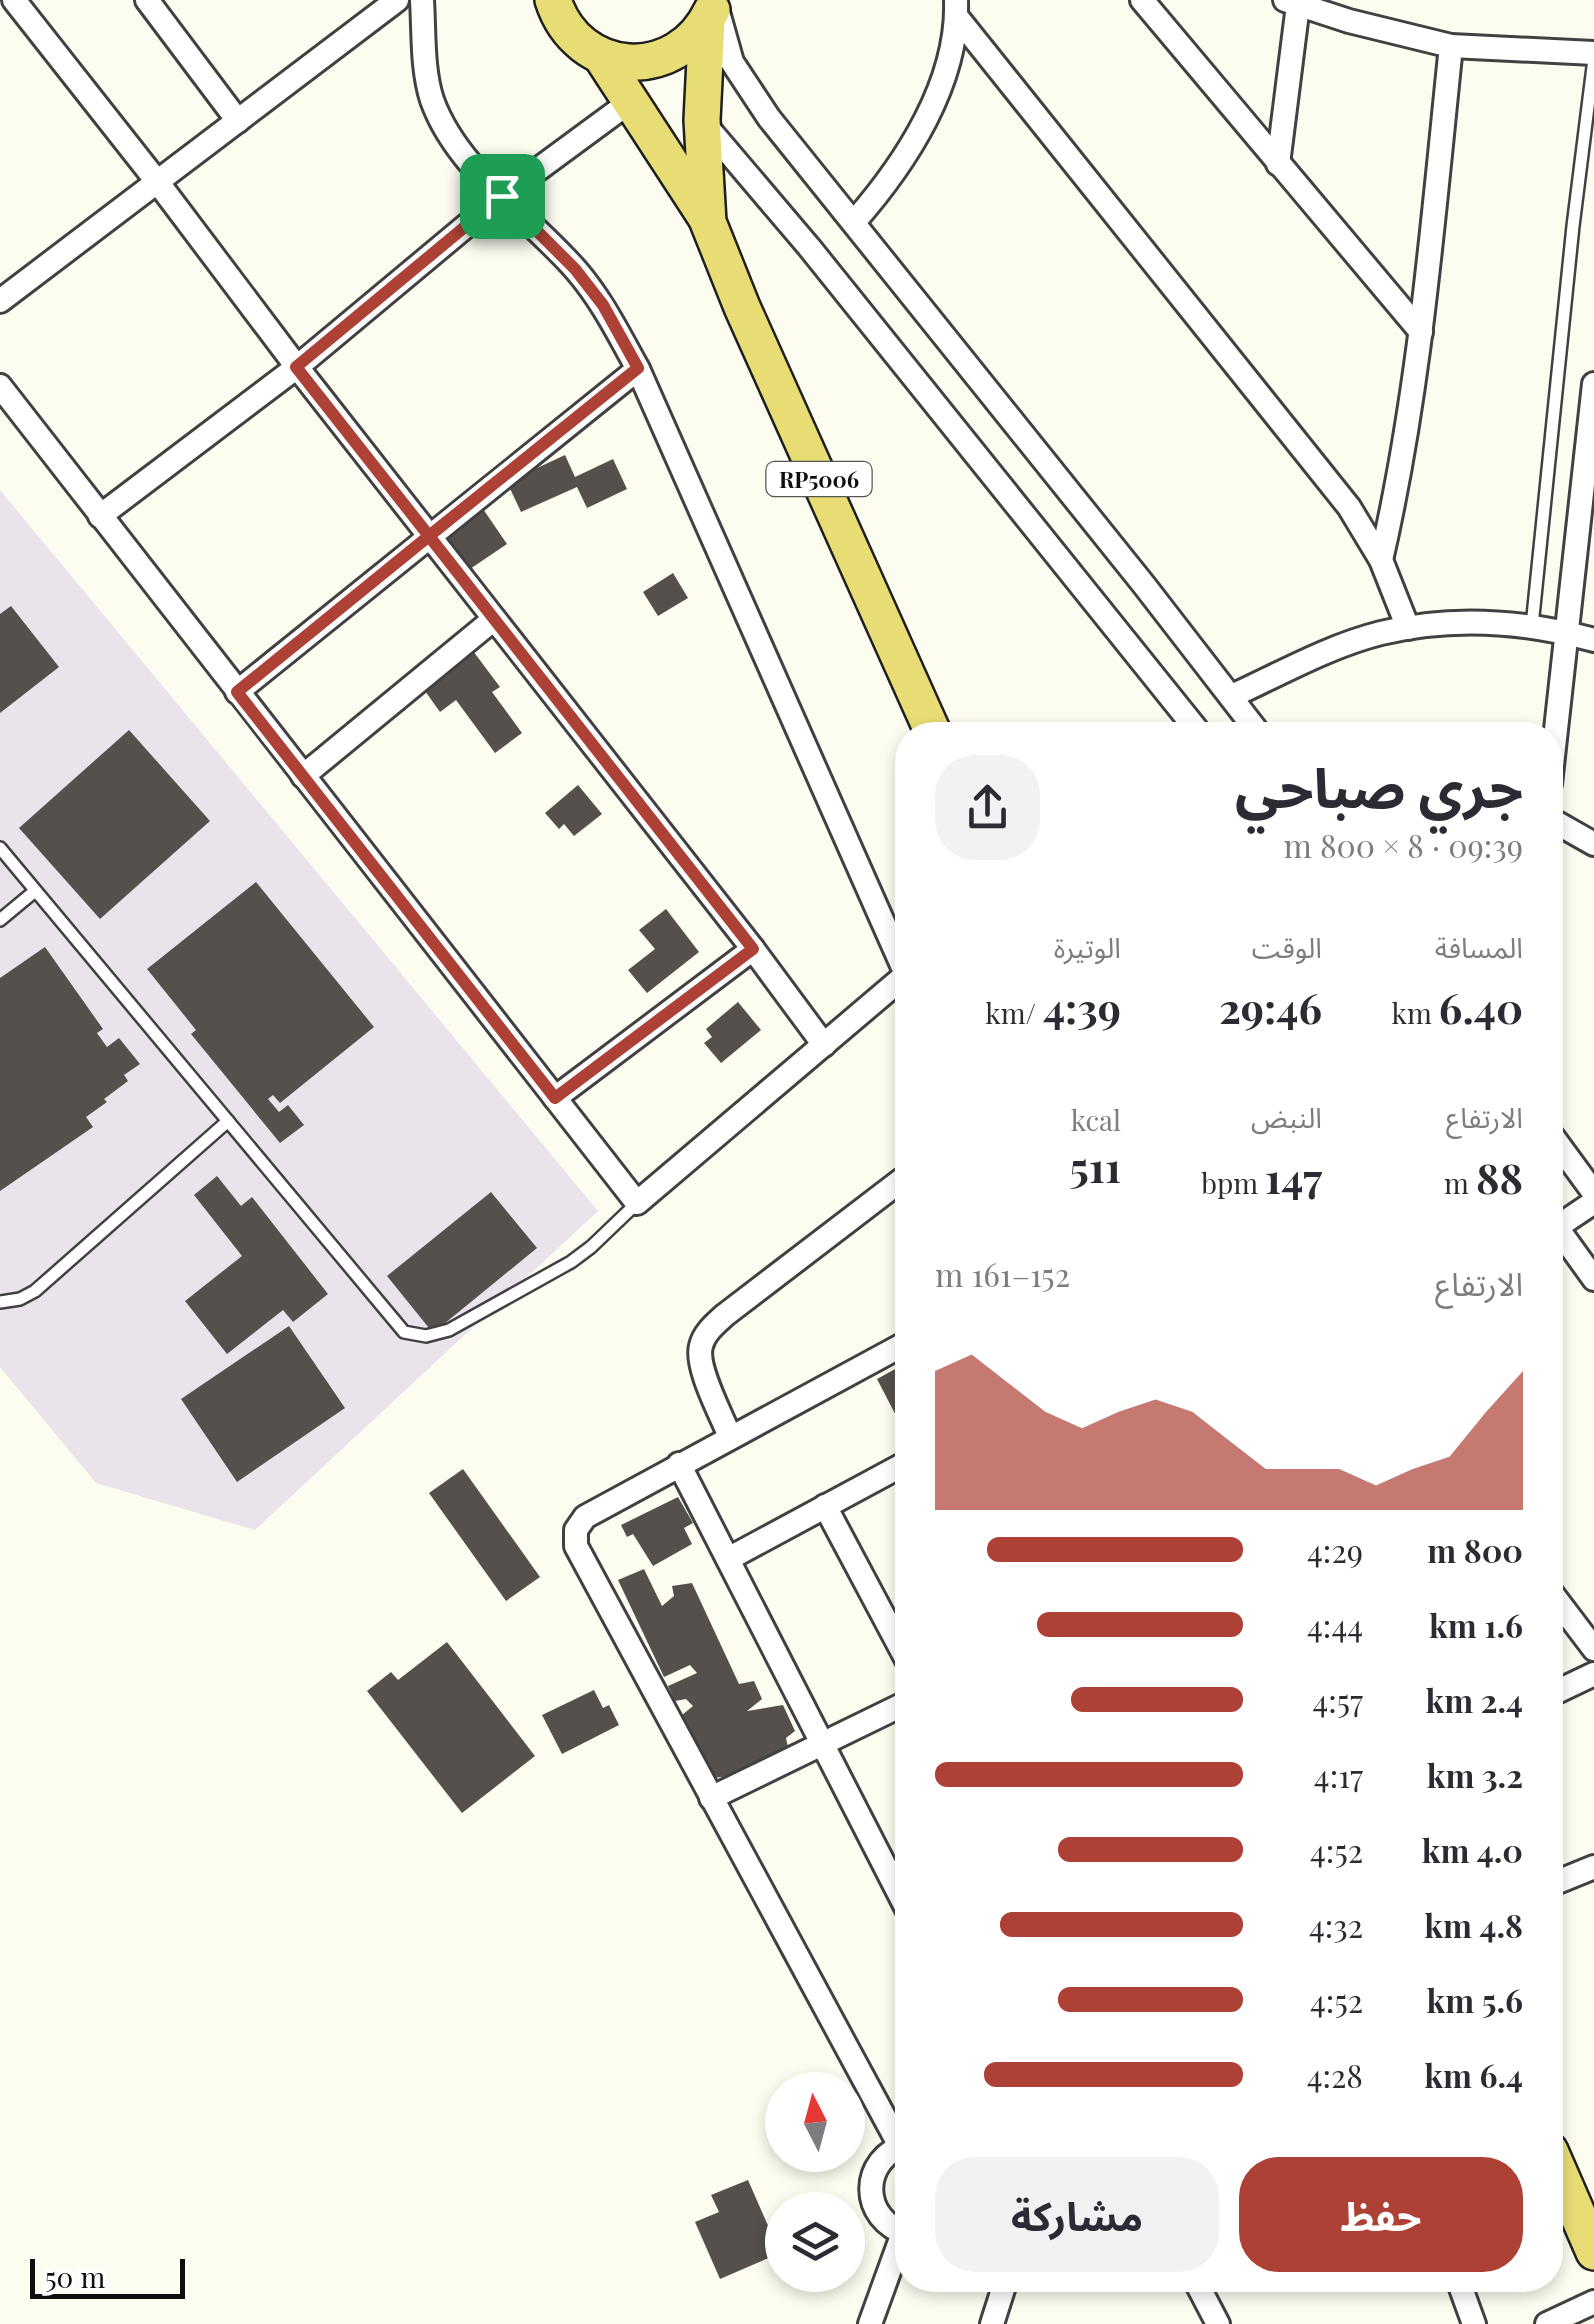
<!DOCTYPE html>
<html lang="ar">
<meta charset="utf-8">
<style>
:root{--surface:#fff;--page:#f2f2f3;--text:#2b2b33;--muted:#7c7c81;--accent:#ad4136}
body{margin:0;font-family:"Playfair Display","Noto Sans Arabic",serif;background:var(--page);color:var(--text);direction:rtl;height:100vh;display:flex;flex-direction:column;font-size:38px;white-space:nowrap}
*{box-sizing:border-box;margin:0}
p{font-size:32px;color:var(--muted)}
.icon{flex:none;width:55px;height:55px;fill:none;stroke:currentColor;stroke-width:2;stroke-linecap:round;stroke-linejoin:round}
.map{position:relative;flex:1;overflow:hidden;direction:ltr}
.sheet{position:absolute;left:895px;top:722px;width:668px;height:1570px;display:flex;flex-direction:column;background:var(--surface);border-radius:40px;box-shadow:0 5px 15px #0003;direction:rtl}
.sheet>*{flex:none}
.needle{width:65px;rotate:354deg}
.tools{position:absolute;left:765px;top:2072px;display:grid;gap:20px}
.tools a{display:grid;place-items:center;width:100px;height:100px;border-radius:50%;background:var(--surface);box-shadow:0 5px 15px #0003;font-size:50px}
.scale{position:absolute;left:30px;bottom:25px;width:155px;box-sizing:border-box;padding-left:10px;border:5px solid #0e0e0e;border-top:0;font-size:28px;line-height:35px;white-space:nowrap;color:#0e0e0e;-webkit-text-stroke:8px #fff;paint-order:stroke}
.pin{position:absolute;display:grid;place-items:center;width:85px;height:85px;color:#fff;margin:-42px;border-radius:20px;box-shadow:0 5px 15px #0006}
.round{display:grid;place-items:center;flex:none;width:105px;height:105px;border-radius:40px;background:var(--page)}
.summary{display:flex;align-items:center;justify-content:space-between;height:170px;padding:0 40px}
h1{font-size:55px;font-weight:700;line-height:75px}
.figures{display:grid;grid-template-columns:repeat(3,1fr);gap:15px;height:170px;padding:10px 40px}
.figures div{display:grid;align-content:center}
.figures b{font-size:42px;font-weight:700}
.figures small{font-size:28px;font-weight:400}
.figures p{font-size:28px}
.chart{height:280px;padding:20px 40px}
.chart p{display:flex;justify-content:space-between}
.chart svg{width:100%;height:180px;margin-top:10px;fill:var(--accent);opacity:.7}
.action{display:flex;gap:20px;margin-top:auto;padding:20px 40px}
.action a{flex:1;height:115px;border-radius:40px;background:var(--accent);color:#fff;font-size:40px;font-weight:700;line-height:115px;text-align:center}
.action a+a{background:var(--page);color:var(--text)}
ul{padding:0 40px;list-style:none;font-size:32px}
li{display:grid;grid-template-columns:160px 120px 1fr;align-items:center;height:75px}
li i{height:25px;border-radius:12px;background:var(--accent)}
.map>svg:first-child{display:block}
.industrial{fill:#ebe3eb}
.building{fill:#55504b}
.lines{fill:none;stroke-linecap:round;stroke-linejoin:round}
.lane-casing{stroke:#414141;stroke-width:16}
.street-casing{stroke:#414141;stroke-width:28}
.primary-casing{stroke:#1f1f1f;stroke-width:40}
.lane{stroke:#fff;stroke-width:11}
.street{stroke:#fff;stroke-width:22}
.primary{stroke:#e8dd75;stroke-width:35}
.route-casing{stroke:#fff;stroke-width:20}
.route{stroke:#ad4136;stroke-width:12}
.labels{text-anchor:middle;dominant-baseline:central;stroke-width:10;stroke-linejoin:round;paint-order:stroke}
.shield{fill:#fff;stroke:#565656;stroke-width:2.5}
.shield-label{font-size:22px;font-weight:bold;fill:#0e0e0e}
</style>
<div class="map">
<svg width="1594" height="2324" viewBox="0 0 1594 2324">
<rect width="100%" height="100%" fill="#fdfcf0"/>
<!-- industrial -->
<polygon class="industrial" points="0,490 598,1211 255,1530 96,1483 0,1367"/>
<!-- building -->
<g class="building">
<polygon points="565,455 575,477 613,459 627,489 587,508 577,487 521,512 507,482"/>
<polygon points="483,509 507,544 467,571 444,536"/>
<polygon points="673,573 688,598 658,616 643,592"/>
<polygon points="11,606 59,667 0,713 0,614"/>
<polygon points="470,647 500,687 492,692 522,733 495,753 456,700 440,712 425,691 436,683 431,675"/>
<polygon points="129,730 210,821 100,919 19,828"/>
<polygon points="578,785 602,814 574,836 564,824 559,829 545,813"/>
<polygon points="256,882 374,1027 280,1103 273,1095 268,1099 279,1112 288,1105 304,1125 280,1143 191,1034 196,1030 147,969"/>
<polygon points="666,909 699,952 647,993 628,970 655,949 639,930"/>
<polygon points="45,947 103,1029 97,1033 107,1047 119,1038 140,1064 124,1075 128,1081 104,1099 107,1102 86,1117 93,1127 0,1191 0,978"/>
<polygon points="738,1002 761,1030 721,1063 704,1043 712,1037 706,1029"/>
<polygon points="217,1176 241,1206 252,1197 328,1294 293,1322 283,1310 227,1354 185,1301 242,1256 194,1195"/>
<polygon points="491,1192 537,1248 433,1333 387,1276"/>
<polygon points="289,1326 345,1408 237,1482 181,1399"/>
<polygon points="908,1362 908,1429 904,1431 877,1379"/>
<polygon points="463,1469 540,1577 506,1601 429,1493"/>
<polygon points="678,1497 693,1523 684,1528 692,1544 653,1566 633,1534 627,1537 621,1525"/>
<polygon points="644,1569 662,1606 674,1596 672,1586 692,1583 739,1684 754,1681 762,1699 747,1711 783,1705 795,1731 786,1738 788,1747 723,1777 712,1778 682,1715 693,1706 686,1699 675,1701 668,1686 697,1673 690,1665 664,1677 618,1580"/>
<polygon points="447,1642 535,1756 462,1813 367,1691 391,1672 398,1680"/>
<polygon points="594,1690 603,1708 609,1705 619,1725 562,1754 542,1715"/>
<polygon points="748,2180 780,2253 720,2279 695,2222 719,2212 711,2195"/>
</g>
<g class="lines">
<!-- lane casing -->
<g class="lane-casing">
<g id="lane">
<polyline points="1532,626 1573,226 1594,59"/>
<polyline points="0,848 404,1332 426,1336 449,1330 571,1262 591,1247 637,1203"/>
<polyline points="0,920 35,891"/>
<polyline points="0,1302 20,1299 35,1291 228,1121"/>
</g>
</g>
<!-- street casing -->
<g class="street-casing">
<g id="street">
<polyline points="14,0 159,184 297,367 753,949 824,1045"/>
<polyline points="147,0 238,121"/>
<path d="M 422,0 C 424,33 422,69 432,100 C 457,170 529,216 576,270 C 602,300 619,335 638,369 L 906,974"/>
<polyline points="1142,0 1421,332"/>
<polyline points="1285,0 1349,21 1451,46 1594,53"/>
<polyline points="716,5 732,62 769,118 1144,585 1260,735"/>
<polyline points="957,17 1349,507 1381,560 1408,628"/>
<polyline points="702,121 809,247 1201,735"/>
<polyline points="1278,164 1298,5"/>
<path d="M 854,222 C 906,163 959,82 956,0"/>
<polyline points="0,301 397,0"/>
<polyline points="0,386 637,1203 908,973"/>
<polyline points="100,516 297,367 502,196 631,101"/>
<path d="M 1381,560 C 1420,391 1433,218 1451,46"/>
<polyline points="237,692 638,369"/>
<path d="M 1232,696 C 1280,674 1329,646 1381,633 C 1451,616 1525,621 1594,640"/>
<polyline points="303,776 494,619"/>
<polyline points="1550,784 1594,384"/>
<polyline points="1550,819 1594,844"/>
<polyline points="555,1098 753,949"/>
<polyline points="1550,1133 1594,1193"/>
<polyline points="1550,1218 1594,1279"/>
<polyline points="1557,1227 1594,1202"/>
<path d="M 730,1437 C 722,1416 695,1367 701,1346 C 704,1333 715,1324 725,1315 L 908,1175"/>
<polyline points="679,1464 908,1911"/>
<polyline points="825,1506 908,1662"/>
<polyline points="728,1559 908,1462"/>
<polyline points="1550,1591 1594,1649"/>
<polyline points="1550,1695 1594,1674"/>
<polyline points="711,1798 908,1702"/>
<polyline points="1550,1885 1594,1867"/>
<path d="M 908,2144 C 859,2158 859,2220 908,2234"/>
<polyline points="900,2146 576,1546 576,1530 585,1517 908,1342"/>
<polyline points="1195,2280 1218,2324"/>
<polyline points="1458,2280 1474,2324"/>
<polyline points="870,2324 903,2233"/>
<polyline points="992,2324 1006,2280"/>
<polyline points="1547,2324 1594,2302"/>
</g>
</g>
<!-- primary casing -->
<g class="primary-casing">
<g id="primary">
<path d="M 553,0 C 578,78 677,84 712,10"/>
<polyline points="707,20 702,120 708,222 742,307 934,735"/>
<polyline points="601,56 707,219"/>
<polyline points="1550,2151 1594,2252"/>
</g>
</g>
<!-- lane -->
<use href="#lane" class="lane"/>
<!-- street -->
<use href="#street" class="street"/>
<!-- primary -->
<use href="#primary" class="primary"/>
</g>
<g class="lines">
<!-- route casing -->
<g class="route-casing">
<polyline id="route" points="502,196 296,367 429,536 237,692 555,1098 753,949 429,536 638,368 603,305 575,269 502,196"/>
</g>
<!-- route -->
<use href="#route" class="route"/>
</g>
<g class="labels">
<!-- shield labels -->
<rect class="shield" x="766.5" y="462" width="105" height="34" rx="8"/>
<g class="shield-label">
<text x="819" y="479">RP5006</text>
</g>
</g>
</svg>
<div class="tools">
<a><svg class="needle" viewBox="-14 -14 28 28"><path d="M0-13l5 13h-10z" fill="#e53935"/><path d="M0 13l5-13h-10z" fill="#7c7c81"/></svg></a>
<a><svg class="icon" aria-label="layers" viewBox="0 0 24 24"><path d="M12 4l9 5-9 5-9-5zM3 14l9 5 9-5"/></svg></a>
</div>
<div class="scale">50 m</div>
<div class="pin" style="left:502px;top:196px;background:#1e9e55"><svg class="icon" aria-label="arrive" viewBox="0 0 24 24"><path d="M6 21V4h12l-3 4 3 4H6"/></svg></div>
<section class="sheet">
<div class="summary"><div><h1>جري صباحي</h1><p>09:39 · 8 × 800 m</p></div><a class="round"><svg class="icon" aria-label="share" viewBox="0 0 24 24"><path d="M12 15V3M7 8l5-5 5 5M5 13v7h14v-7"/></svg></a></div>
<div class="figures">
<div><p>المسافة</p><b>6.40<small> km</small></b></div>
<div><p>الوقت</p><b>29:46</b></div>
<div><p>الوتيرة</p><b>4:39<small> /km</small></b></div>
</div>
<div class="figures">
<div><p>الارتفاع</p><b>88<small> m</small></b></div>
<div><p>النبض</p><b>147<small> bpm</small></b></div>
<div><p>kcal</p><b>511</b></div>
</div>
<div class="chart"><p><span>الارتفاع</span>152–161 m</p>
<svg viewBox="0 0 160 44" preserveAspectRatio="none"><path d="M0 44V10L10 6L20 13L30 20L40 24L50 20L60 17L70 20L80 27L90 34L100 34L110 34L120 38L130 34L140 31L150 20L160 10V44z"/></svg>
</div>
<ul>
<li><b>800 m</b>4:29<i style="width:83%"></i></li>
<li><b>1.6 km</b>4:44<i style="width:67%"></i></li>
<li><b>2.4 km</b>4:57<i style="width:56%"></i></li>
<li><b>3.2 km</b>4:17<i style="width:100%"></i></li>
<li><b>4.0 km</b>4:52<i style="width:60%"></i></li>
<li><b>4.8 km</b>4:32<i style="width:79%"></i></li>
<li><b>5.6 km</b>4:52<i style="width:60%"></i></li>
<li><b>6.4 km</b>4:28<i style="width:84%"></i></li>
</ul>
<div class="action"><a>حفظ</a><a>مشاركة</a></div>
</section>
</div>
